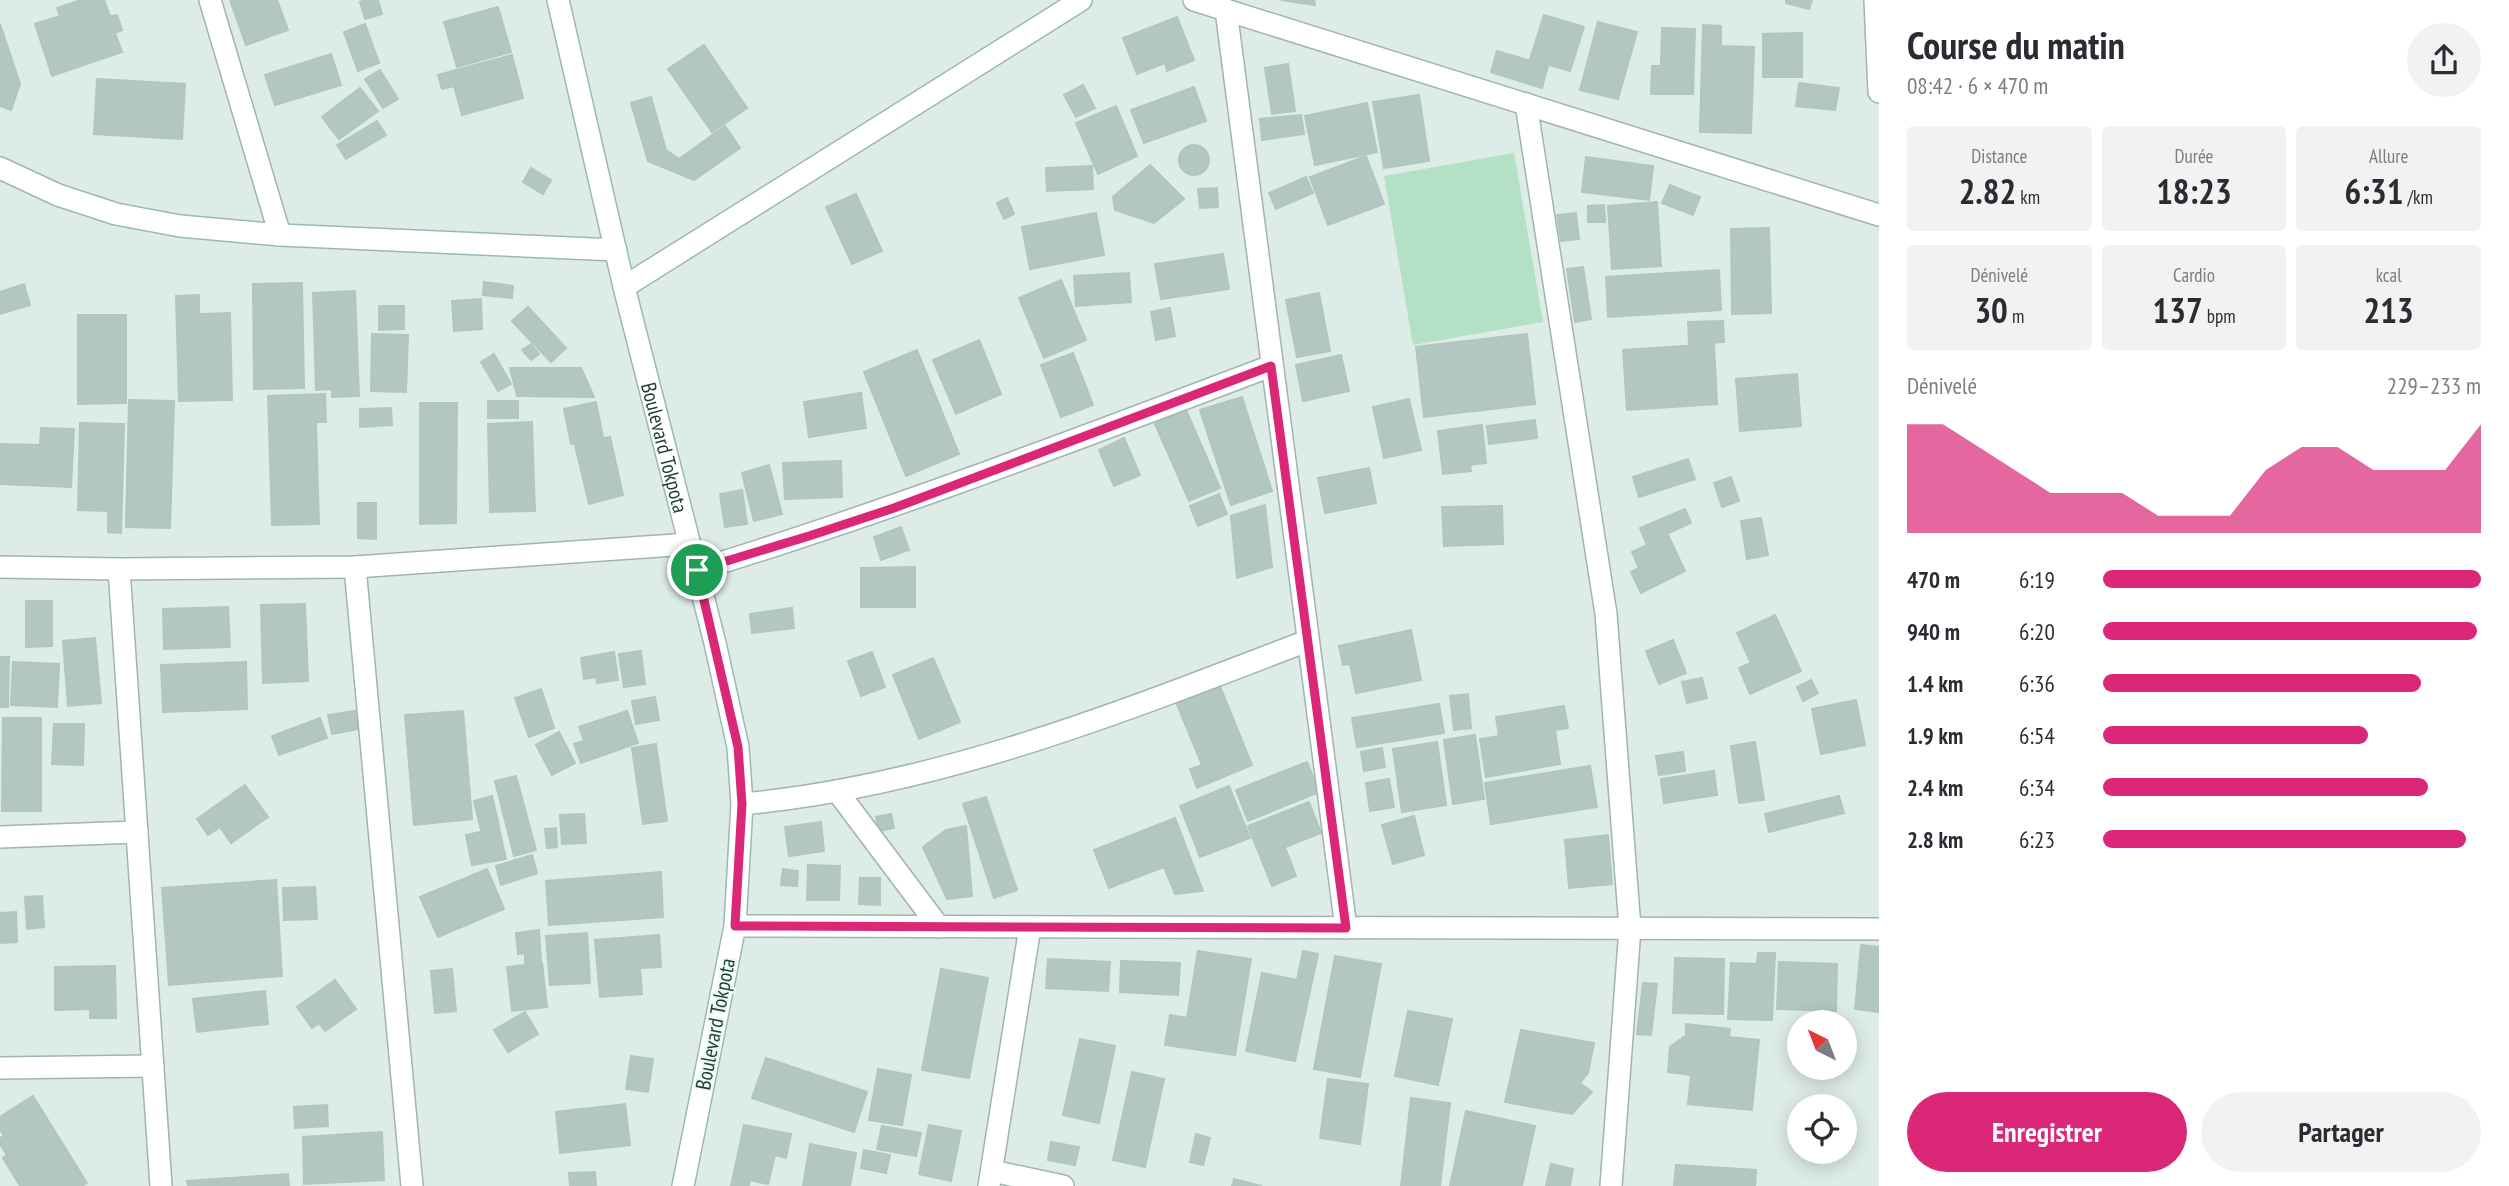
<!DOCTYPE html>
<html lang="fr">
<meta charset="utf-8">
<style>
:root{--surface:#fff;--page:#f2f2f3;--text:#2b2b33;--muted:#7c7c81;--accent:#db2777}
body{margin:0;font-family:"PT Sans Narrow",sans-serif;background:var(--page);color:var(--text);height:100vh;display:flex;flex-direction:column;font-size:26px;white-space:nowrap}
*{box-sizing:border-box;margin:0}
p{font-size:23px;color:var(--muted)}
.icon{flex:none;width:38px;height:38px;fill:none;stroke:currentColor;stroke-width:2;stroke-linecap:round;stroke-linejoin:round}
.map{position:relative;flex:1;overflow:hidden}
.sheet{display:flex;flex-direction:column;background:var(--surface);width:630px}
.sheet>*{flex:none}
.needle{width:46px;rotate:318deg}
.fabs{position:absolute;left:1787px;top:1010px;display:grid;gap:14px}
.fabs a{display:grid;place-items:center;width:70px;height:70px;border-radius:50%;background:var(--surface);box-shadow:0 4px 18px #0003;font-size:35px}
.pin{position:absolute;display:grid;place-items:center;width:60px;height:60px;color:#fff;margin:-30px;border:4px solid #fff;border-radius:50%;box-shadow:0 2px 7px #0007}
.round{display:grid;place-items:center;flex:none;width:74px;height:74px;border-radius:37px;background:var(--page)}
.overview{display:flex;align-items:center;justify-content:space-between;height:119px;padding:0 28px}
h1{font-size:38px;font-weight:800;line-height:52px}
.figures{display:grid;grid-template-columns:repeat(3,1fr);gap:10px;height:119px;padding:7px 28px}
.figures div{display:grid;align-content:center;border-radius:7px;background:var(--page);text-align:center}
.figures b{font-size:35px;font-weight:800}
.figures small{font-size:19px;font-weight:400}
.figures p{font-size:19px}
.chart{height:196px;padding:14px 28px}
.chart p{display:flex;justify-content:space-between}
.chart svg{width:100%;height:126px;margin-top:7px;fill:var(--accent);opacity:.7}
.cta{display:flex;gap:14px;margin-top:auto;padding:14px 28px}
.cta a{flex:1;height:80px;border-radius:42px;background:var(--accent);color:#fff;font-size:28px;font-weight:800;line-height:80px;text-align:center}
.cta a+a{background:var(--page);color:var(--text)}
ul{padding:0 28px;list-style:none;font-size:23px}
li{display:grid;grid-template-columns:112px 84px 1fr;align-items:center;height:52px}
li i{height:18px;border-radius:9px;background:var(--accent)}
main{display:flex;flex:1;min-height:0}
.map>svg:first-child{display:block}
.green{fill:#b4e0c5}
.building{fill:#b3c7c1;stroke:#b0c6bf;stroke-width:2}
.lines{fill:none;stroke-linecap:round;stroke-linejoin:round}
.street-casing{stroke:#a1b4af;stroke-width:24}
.secondary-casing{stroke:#9cb9b1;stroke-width:24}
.street{stroke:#fff;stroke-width:21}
.secondary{stroke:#fff;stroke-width:21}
.route-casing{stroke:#fff;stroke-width:14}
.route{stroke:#db2777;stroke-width:9}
.labels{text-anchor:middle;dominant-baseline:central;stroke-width:5;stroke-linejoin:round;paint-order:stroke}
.street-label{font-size:21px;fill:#1e3d38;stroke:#eff8f4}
</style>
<main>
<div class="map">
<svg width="1879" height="1186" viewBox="0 0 1879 1186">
<rect width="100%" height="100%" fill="#deece7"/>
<!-- green -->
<polygon class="green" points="1514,153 1543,322 1413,345 1384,176"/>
<!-- building -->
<g class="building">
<polygon points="81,0 104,0 110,16 117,15 122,30 115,33 122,52 52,76 35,24 60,16 57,8"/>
<polygon points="230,0 277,0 288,30 246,45"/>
<polygon points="365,0 378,0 382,14 365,19 360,2"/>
<polygon points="1281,0 1314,0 1315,5"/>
<polygon points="1786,0 1812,0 1809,9 1786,3"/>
<polygon points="498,7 511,52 457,67 444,22"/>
<polygon points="1544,15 1584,27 1570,71 1530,59"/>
<polygon points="1177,17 1194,60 1167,71 1165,63 1137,74 1123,38"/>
<polygon points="1598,22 1637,32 1618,99 1580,90"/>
<polygon points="0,24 20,84 11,110 0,106"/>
<polygon points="365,24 379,63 358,71 344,32"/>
<polygon points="1703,25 1721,26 1721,46 1754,47 1751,133 1700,132"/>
<polygon points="1662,28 1695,29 1693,94 1651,94 1652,66 1661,66"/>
<polygon points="1802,33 1802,77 1763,77 1763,34"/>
<polygon points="704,45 747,108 712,132 668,69"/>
<polygon points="1497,51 1548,66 1542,88 1491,72"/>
<polygon points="331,54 341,85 275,105 265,75"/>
<polygon points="512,55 523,98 462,115 454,86 442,89 438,75"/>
<polygon points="1288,64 1295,111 1272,114 1265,68"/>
<polygon points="380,70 398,99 383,108 365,79"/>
<polygon points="97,79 185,84 182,139 94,134"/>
<polygon points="1799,83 1839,88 1835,110 1796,106"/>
<polygon points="1083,85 1095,108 1076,117 1064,95"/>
<polygon points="1194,87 1206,121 1144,143 1131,110"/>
<polygon points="360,88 378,111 339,139 322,117"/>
<polygon points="1419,95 1429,161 1384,168 1373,102"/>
<polygon points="651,97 666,150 679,159 725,126 740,148 694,180 648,161 631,103"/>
<polygon points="1367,103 1377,152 1315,165 1305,116"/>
<polygon points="1116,106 1137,156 1098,174 1076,123"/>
<polygon points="1301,115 1304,134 1262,140 1260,119"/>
<polygon points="377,121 386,135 346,159 337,145"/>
<circle cx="1194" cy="160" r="15"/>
<polygon points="1366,156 1384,204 1328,225 1310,177"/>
<polygon points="1586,157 1653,166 1649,200 1582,192"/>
<polygon points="1150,165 1184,199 1154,223 1115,210 1113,197"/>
<polygon points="1092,166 1093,189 1047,191 1046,168"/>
<polygon points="531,168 551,180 543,194 523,182"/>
<polygon points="1306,177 1313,193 1276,209 1269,193"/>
<polygon points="1670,185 1700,197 1693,215 1662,203"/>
<polygon points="1217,188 1218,207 1200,208 1198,189"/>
<polygon points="856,194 882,251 852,264 826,207"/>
<polygon points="1007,198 1014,214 1004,219 997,203"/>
<polygon points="1657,202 1661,266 1612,269 1608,206"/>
<polygon points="1604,205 1605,222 1588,222 1588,206"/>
<polygon points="1096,213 1104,255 1030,269 1022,227"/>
<polygon points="1576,213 1579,239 1561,241 1557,215"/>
<polygon points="1769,228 1771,313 1732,314 1731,229"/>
<polygon points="1223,254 1229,289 1161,299 1155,264"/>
<polygon points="1583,267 1591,319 1575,322 1567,269"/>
<polygon points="1719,270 1721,310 1608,317 1606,277"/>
<polygon points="1129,273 1131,302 1076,306 1074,276"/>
<polygon points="1061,280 1086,340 1044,358 1019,298"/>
<polygon points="484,282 513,286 512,298 483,295"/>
<polygon points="302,283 304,388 254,389 253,284"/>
<polygon points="24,284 30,305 0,314 0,292"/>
<polygon points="355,291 359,396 332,397 332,389 316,390 313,293"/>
<polygon points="1319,293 1330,351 1297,357 1286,300"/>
<polygon points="199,295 199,314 230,313 232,400 179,401 176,296"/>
<polygon points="481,299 482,329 454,331 452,301"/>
<polygon points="379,306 404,306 404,329 379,330"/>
<polygon points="528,307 566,348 551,362 512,321"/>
<polygon points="1170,308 1175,336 1156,340 1151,312"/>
<polygon points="78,315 126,315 126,403 78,404"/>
<polygon points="1723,321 1724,342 1689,344 1688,322"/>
<polygon points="372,334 408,335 406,392 371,391"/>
<polygon points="1527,334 1535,404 1424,417 1416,347"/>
<polygon points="979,340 1001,394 956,414 933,360"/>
<polygon points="531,344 539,354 531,360 522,350"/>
<polygon points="1714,344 1717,404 1627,410 1623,350"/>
<polygon points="917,350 959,454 906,476 864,372"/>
<polygon points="1073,353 1093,405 1061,417 1041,365"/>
<polygon points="494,354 511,384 498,391 481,362"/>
<polygon points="1341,355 1349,391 1303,401 1296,365"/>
<polygon points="510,368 581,368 594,397 517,396"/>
<polygon points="1797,374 1801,426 1740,431 1736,379"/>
<polygon points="861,393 866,428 809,437 804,402"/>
<polygon points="325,394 326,422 316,422 319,524 272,525 268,396"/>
<polygon points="1242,397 1272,491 1231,505 1200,410"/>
<polygon points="1409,399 1421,450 1384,458 1373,407"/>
<polygon points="129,400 174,401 170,528 126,527"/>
<rect x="488" y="401" width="30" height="17"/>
<polygon points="596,402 603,437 571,444 564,409"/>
<polygon points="420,403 457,403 456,523 420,524"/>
<polygon points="391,408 392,425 360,427 360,409"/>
<polygon points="1186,410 1220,488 1189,501 1155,424"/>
<polygon points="1535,420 1537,438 1489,444 1487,426"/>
<polygon points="532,422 535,511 490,512 488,424"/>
<polygon points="80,423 124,424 121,533 108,532 108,511 78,510"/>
<polygon points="1482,425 1486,463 1470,465 1471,471 1443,474 1438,431"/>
<polygon points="41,428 74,429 71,487 0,484 0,444 40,445"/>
<polygon points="610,437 623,495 589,504 575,445"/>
<polygon points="1124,438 1140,475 1114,486 1099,450"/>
<polygon points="1688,459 1695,479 1639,497 1633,477"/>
<polygon points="841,461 842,497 785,499 783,463"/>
<polygon points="769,465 782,514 754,521 742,473"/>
<polygon points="1369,468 1376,503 1325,513 1318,478"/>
<polygon points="1731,477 1739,501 1722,507 1714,483"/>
<polygon points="742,490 747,524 725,527 720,494"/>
<polygon points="1219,494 1227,514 1198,526 1190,506"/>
<polygon points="358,503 376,503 376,539 358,538"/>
<polygon points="1265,505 1272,567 1237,578 1231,516"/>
<polygon points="1502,506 1503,544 1444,546 1442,507"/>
<polygon points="1685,509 1691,523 1646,543 1640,528"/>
<polygon points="1761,518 1768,555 1747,559 1741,521"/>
<polygon points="901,527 909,550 881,560 874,537"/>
<polygon points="1668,535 1685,571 1641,593 1631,572 1639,568 1632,552"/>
<polygon points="915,567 915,607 861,607 861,568"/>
<polygon points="26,601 52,601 52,646 26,647"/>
<polygon points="305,604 308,681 263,683 261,605"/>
<polygon points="228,607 230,647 164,649 163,609"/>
<polygon points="792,608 794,628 752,633 750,614"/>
<polygon points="1775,615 1801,671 1750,694 1739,668 1751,663 1737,633"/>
<polygon points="1411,630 1421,680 1356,693 1350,664 1343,665 1339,646"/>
<polygon points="95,638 101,703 68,706 63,641"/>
<polygon points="1673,640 1686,673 1659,684 1646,651"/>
<polygon points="641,651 645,684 624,687 619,654"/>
<polygon points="614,652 618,680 597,683 596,677 584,679 581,658"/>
<polygon points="872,652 885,687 861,696 848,661"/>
<polygon points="0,657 9,657 8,707 0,707"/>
<polygon points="933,658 960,722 919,739 893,675"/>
<polygon points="13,662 59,664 57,707 11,705"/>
<polygon points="246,662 247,709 163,712 161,665"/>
<polygon points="1702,678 1707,698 1687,703 1682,682"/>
<polygon points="1811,680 1818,693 1803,701 1797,687"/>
<polygon points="1219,684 1252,765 1197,788 1190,769 1202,765 1176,702"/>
<polygon points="541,689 554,728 529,737 515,698"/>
<polygon points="1468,694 1471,728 1454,730 1450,696"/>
<polygon points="655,697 659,720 636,724 632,701"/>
<polygon points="1856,700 1865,745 1821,754 1812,709"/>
<polygon points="1439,704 1444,733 1357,747 1352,718"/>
<polygon points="1564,706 1568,728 1555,730 1560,764 1486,777 1480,739 1499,736 1496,717"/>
<polygon points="355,711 358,729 332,734 328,715"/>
<polygon points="463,711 472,819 414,825 405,715"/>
<polygon points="627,711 638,743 581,763 574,744 584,741 579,727"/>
<polygon points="3,718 41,718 41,811 2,811"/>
<polygon points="320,718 327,738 279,755 272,736"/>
<polygon points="54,724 84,724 83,765 52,764"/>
<polygon points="559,732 575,763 552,775 536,745"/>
<polygon points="1475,735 1484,799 1453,804 1444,740"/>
<polygon points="1437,742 1446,805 1402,812 1393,749"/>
<polygon points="1755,742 1764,800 1739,803 1731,746"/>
<polygon points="656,744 667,821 643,824 632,748"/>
<polygon points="1382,748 1385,767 1364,771 1361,752"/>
<polygon points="1683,752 1685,771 1659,775 1656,756"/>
<polygon points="1307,762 1319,792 1248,821 1236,790"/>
<polygon points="1590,766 1597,807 1491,824 1485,783"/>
<polygon points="1714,771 1717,795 1664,803 1661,779"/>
<polygon points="516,776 536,850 514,856 495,781"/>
<polygon points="1389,779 1394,807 1370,811 1366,783"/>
<polygon points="245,785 268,817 231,843 220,827 208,835 197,819"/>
<polygon points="1229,786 1250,838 1200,857 1180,806"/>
<polygon points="492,796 499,826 481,830 474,801"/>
<polygon points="1839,796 1844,813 1769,832 1765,814"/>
<polygon points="986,797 1017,890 994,898 963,804"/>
<polygon points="1309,802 1321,833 1285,847 1296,876 1272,886 1248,826"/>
<polygon points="584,814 586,843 562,844 560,815"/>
<polygon points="891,814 894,828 879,831 876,817"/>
<polygon points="1414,816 1424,855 1393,864 1382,825"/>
<polygon points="1175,818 1203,891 1175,894 1164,867 1109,888 1094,850"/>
<polygon points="821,822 824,851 789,856 785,827"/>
<polygon points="966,826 972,896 947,899 923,847 946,830"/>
<polygon points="499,828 506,859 472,865 466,835"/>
<polygon points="556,828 557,847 547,848 545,829"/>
<polygon points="1608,835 1612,884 1569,888 1565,840"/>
<polygon points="532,855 537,873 501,885 496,866"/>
<polygon points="808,865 840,866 839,900 807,900"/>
<polygon points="487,869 504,909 438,937 420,897"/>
<polygon points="783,869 798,871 797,886 781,885"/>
<polygon points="661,872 663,917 549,925 546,881"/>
<polygon points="860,878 880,878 880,905 859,904"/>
<polygon points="276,880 282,976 169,985 162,888"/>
<polygon points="315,887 317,919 284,920 283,888"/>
<polygon points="42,896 44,927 27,929 25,897"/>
<polygon points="16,912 17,942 0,943 0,913"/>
<polygon points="539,930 541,961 525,963 525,953 518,954 516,933"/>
<polygon points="587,933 590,983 550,985 546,936"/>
<polygon points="659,935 661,967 640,968 642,994 600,997 595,940"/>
<polygon points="1861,945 1879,947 1879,1012 1855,1009"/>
<polygon points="1198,951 1251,959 1235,1055 1165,1045 1170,1015 1187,1018"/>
<polygon points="1303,951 1318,954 1295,1061 1246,1051 1262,973 1297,980"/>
<polygon points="1758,953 1775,953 1772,1020 1728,1019 1731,963 1757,964"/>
<polygon points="1335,956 1381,964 1360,1077 1314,1069"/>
<polygon points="1675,958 1724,959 1723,1014 1673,1013"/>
<polygon points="1048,959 1110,962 1108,991 1046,988"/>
<polygon points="1121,961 1180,963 1178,995 1120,992"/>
<polygon points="1779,962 1837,964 1836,1011 1777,1009"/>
<polygon points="542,963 547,1007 512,1011 507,967"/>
<polygon points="115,966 116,1018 90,1018 90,1009 55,1010 55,967"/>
<polygon points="452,969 456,1011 435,1013 431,971"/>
<polygon points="941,969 988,978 969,1078 922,1070"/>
<polygon points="335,980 356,1009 325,1031 319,1023 312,1028 297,1007"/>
<polygon points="1643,983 1657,984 1651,1035 1637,1034"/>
<polygon points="265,991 268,1024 197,1032 193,999"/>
<polygon points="1408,1011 1452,1019 1438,1085 1395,1076"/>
<polygon points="525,1012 538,1034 508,1052 494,1030"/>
<polygon points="1686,1024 1730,1029 1729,1037 1759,1040 1752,1110 1688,1104 1691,1075 1668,1072 1670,1047 1686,1035"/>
<polygon points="1521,1030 1594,1043 1588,1073 1580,1083 1592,1092 1572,1114 1505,1102"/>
<polygon points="1080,1039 1115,1046 1099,1123 1063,1115"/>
<polygon points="631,1056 653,1059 648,1092 626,1089"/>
<polygon points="766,1058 867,1092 854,1132 752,1098"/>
<polygon points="878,1069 911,1075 902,1125 869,1120"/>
<polygon points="1132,1072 1164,1079 1145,1167 1113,1160"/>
<polygon points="1328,1079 1368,1084 1360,1144 1320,1138"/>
<polygon points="33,1096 87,1183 81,1186 20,1186 3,1158 7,1155 0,1144 0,1138 4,1136 0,1129 0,1117"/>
<polygon points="1411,1098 1450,1103 1440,1186 1401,1186"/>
<polygon points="625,1104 630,1145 560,1153 556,1112"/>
<polygon points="327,1105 328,1126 295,1128 294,1107"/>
<polygon points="1466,1111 1535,1126 1522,1186 1450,1186"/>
<polygon points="1794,1117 1799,1117 1799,1144 1792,1144"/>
<polygon points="744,1125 791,1134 786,1158 775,1155 768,1184 750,1180 749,1186 731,1186"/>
<polygon points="929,1125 961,1131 951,1181 919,1174"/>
<polygon points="882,1126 921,1133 916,1156 877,1149"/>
<polygon points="382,1132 384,1180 304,1184 303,1137"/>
<polygon points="1196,1134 1210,1138 1203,1165 1190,1162"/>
<polygon points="1051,1142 1079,1147 1075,1165 1048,1160"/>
<polygon points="810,1144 856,1153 850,1186 803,1186"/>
<polygon points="864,1150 890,1155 886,1173 861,1168"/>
<polygon points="1551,1164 1573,1169 1570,1186 1546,1186"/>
<polygon points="1676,1165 1756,1170 1755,1186 1674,1186"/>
<polygon points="595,1172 596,1186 570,1186 569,1173"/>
<polygon points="288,1174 289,1186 188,1186 187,1181"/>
<polygon points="1234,1179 1262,1186 1232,1186"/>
</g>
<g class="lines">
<!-- street casing -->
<g class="street-casing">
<g id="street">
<polyline points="210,0 280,235"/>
<polyline points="1194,0 1879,215"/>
<polyline points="1875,0 1879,92"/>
<polyline points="1226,10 1346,928"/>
<polyline points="1526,104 1606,614 1630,928 1611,1186"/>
<polyline points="0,567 119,569 355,567 689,544"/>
<polyline points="355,567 412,1186"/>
<polyline points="119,569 161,1186"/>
<path d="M 697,570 C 891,511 1080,438 1271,366"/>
<polyline points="837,791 939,927"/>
<path d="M 742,804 C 939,786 1124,711 1307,641"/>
<polyline points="0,837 137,832"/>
<polyline points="735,926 1879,929"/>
<polyline points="0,1068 153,1066"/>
<polyline points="992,1171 1063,1186"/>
<polyline points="989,1186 1030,927"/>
</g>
</g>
<!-- secondary casing -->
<g class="secondary-casing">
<g id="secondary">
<path id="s1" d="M 558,0 L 624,287 L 715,643 L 738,747 L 742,804 L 735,926 L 683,1186"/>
<polyline points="0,168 58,195 116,214 180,226 280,235 616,250"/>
<polyline points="624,287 1081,0"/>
</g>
</g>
<!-- street -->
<use href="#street" class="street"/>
<!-- secondary -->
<use href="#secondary" class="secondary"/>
</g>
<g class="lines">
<!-- route casing -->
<g class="route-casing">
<polygon id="route" points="1271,366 1346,928 735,926 742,804 738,747 697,570 809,536 894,508"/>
</g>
<!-- route -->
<use href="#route" class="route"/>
</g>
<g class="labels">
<!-- street labels -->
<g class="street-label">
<text stroke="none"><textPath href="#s1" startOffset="460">Boulevard Tokpota</textPath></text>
<text transform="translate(715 1024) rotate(-79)">Boulevard Tokpota</text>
</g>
</g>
</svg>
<div class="fabs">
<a><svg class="needle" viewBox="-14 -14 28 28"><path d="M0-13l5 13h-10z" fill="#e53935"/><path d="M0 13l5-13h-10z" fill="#7c7c81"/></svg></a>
<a><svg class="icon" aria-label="locate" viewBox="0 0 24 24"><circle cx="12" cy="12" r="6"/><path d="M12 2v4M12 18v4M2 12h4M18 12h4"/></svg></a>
</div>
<div class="pin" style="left:697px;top:570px;background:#1e9e55"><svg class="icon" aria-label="arrive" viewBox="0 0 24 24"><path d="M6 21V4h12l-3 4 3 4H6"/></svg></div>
</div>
<section class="sheet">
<div class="overview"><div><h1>Course du matin</h1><p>08:42 · 6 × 470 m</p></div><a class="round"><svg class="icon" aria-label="share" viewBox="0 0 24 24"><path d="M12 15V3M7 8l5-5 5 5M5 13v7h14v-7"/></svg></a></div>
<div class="figures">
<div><p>Distance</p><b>2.82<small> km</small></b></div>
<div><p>Durée</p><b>18:23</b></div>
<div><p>Allure</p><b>6:31<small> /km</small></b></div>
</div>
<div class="figures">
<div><p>Dénivelé</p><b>30<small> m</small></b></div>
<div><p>Cardio</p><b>137<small> bpm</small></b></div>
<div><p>kcal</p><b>213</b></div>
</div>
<div class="chart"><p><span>Dénivelé</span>229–233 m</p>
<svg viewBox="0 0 160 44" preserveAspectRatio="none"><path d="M0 44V6L10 6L20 14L30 22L40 30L50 30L60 30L70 38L80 38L90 38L100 22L110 14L120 14L130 22L140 22L150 22L160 6V44z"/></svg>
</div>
<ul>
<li><b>470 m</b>6:19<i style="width:100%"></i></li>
<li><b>940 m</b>6:20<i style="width:99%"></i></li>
<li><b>1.4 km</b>6:36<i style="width:84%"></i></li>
<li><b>1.9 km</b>6:54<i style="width:70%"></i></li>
<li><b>2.4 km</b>6:34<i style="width:86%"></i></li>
<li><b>2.8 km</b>6:23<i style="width:96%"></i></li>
</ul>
<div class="cta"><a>Enregistrer</a><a>Partager</a></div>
</section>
</main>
